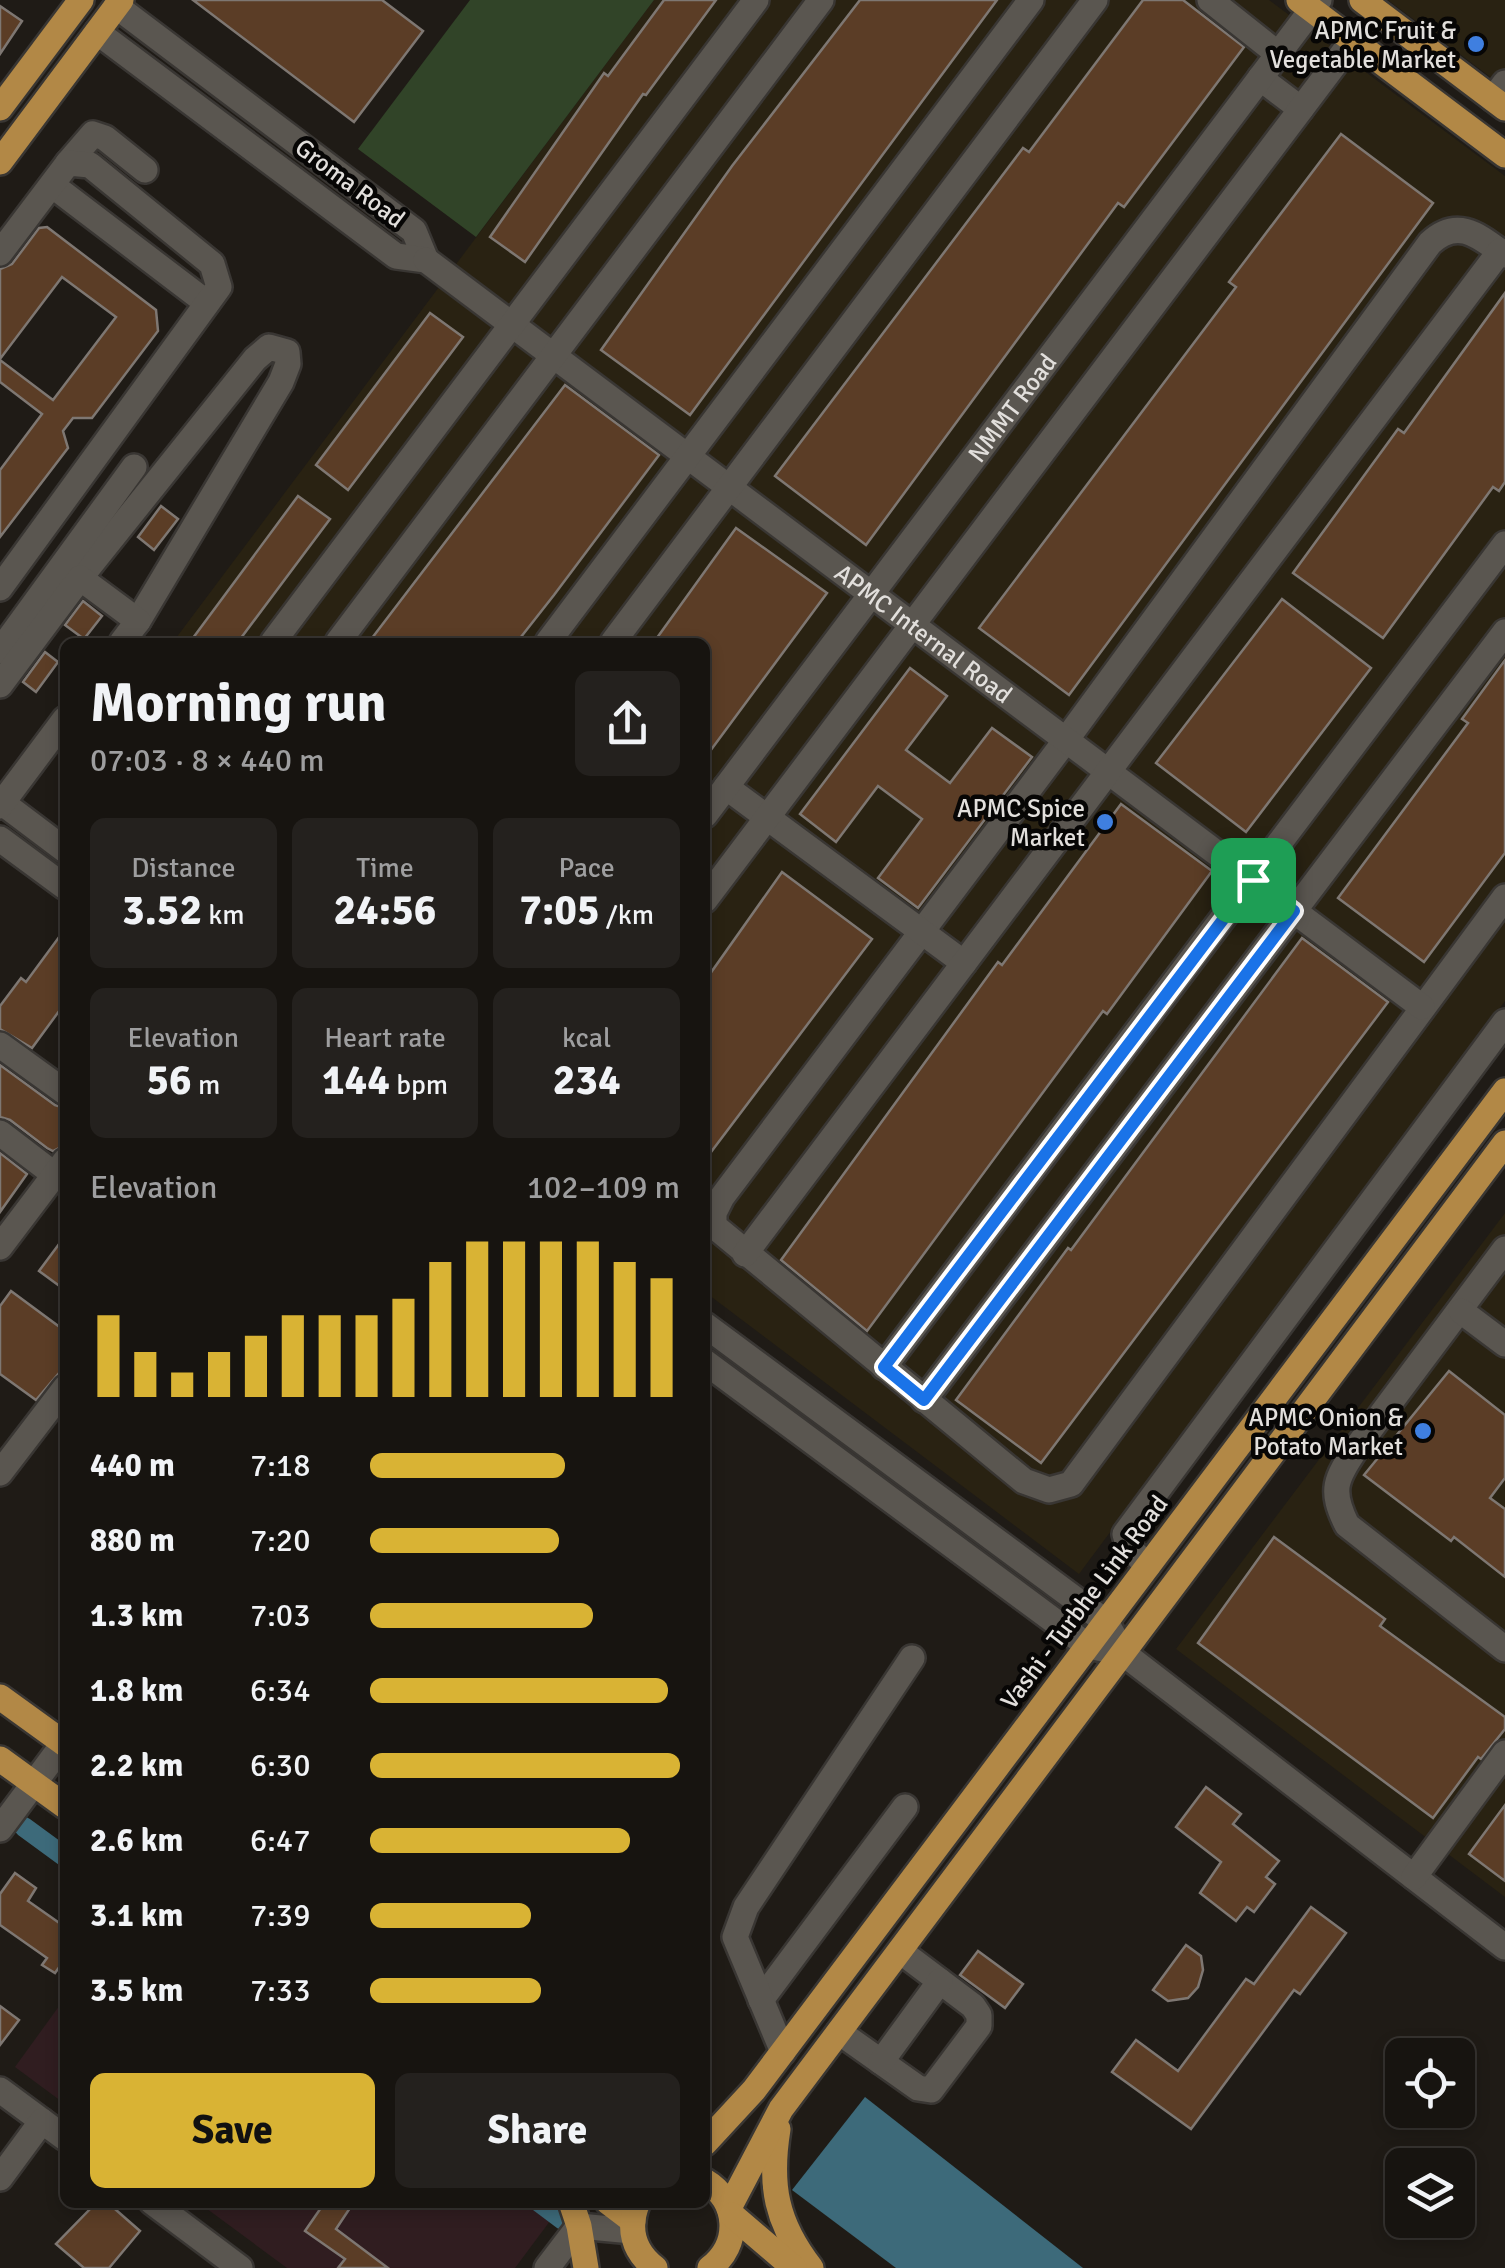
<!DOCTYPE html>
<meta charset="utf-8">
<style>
:root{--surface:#171410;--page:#24211e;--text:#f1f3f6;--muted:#9e9e9f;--line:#363330;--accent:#d9b334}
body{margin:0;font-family:Signika,sans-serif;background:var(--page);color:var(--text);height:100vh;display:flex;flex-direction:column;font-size:38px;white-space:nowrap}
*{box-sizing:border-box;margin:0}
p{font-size:32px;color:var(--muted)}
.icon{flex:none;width:55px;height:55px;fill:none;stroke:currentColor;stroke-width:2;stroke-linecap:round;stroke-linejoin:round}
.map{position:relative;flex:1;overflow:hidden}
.drawer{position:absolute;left:60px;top:638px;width:650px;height:1570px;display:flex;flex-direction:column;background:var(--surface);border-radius:15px;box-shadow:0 5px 15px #0003,0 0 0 2px var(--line)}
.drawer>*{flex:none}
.tools{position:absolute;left:1385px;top:2038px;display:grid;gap:20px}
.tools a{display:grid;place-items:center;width:90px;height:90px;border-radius:15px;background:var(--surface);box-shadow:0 5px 15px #0003,0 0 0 2px var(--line);font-size:50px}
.pin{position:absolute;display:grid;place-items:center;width:85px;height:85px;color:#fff;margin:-42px;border-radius:20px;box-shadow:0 5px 15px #0006}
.round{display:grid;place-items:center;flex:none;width:105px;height:105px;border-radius:15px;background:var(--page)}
.head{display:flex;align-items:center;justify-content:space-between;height:170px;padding:0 30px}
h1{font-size:55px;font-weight:700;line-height:75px}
.metrics{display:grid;grid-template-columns:repeat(3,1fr);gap:15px;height:170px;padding:10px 30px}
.metrics div{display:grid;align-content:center;border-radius:15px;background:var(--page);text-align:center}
.metrics b{font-size:42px;font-weight:700}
.metrics small{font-size:28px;font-weight:400}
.metrics p{font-size:28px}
.chart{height:280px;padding:20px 30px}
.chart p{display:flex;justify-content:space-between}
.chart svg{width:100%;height:180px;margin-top:10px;stroke:var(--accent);stroke-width:6}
.cta{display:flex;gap:20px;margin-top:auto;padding:20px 30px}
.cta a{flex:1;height:115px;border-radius:15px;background:var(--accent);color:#111;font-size:40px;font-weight:700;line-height:115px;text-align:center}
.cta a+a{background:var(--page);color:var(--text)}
ul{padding:0 30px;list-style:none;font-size:32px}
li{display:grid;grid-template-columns:160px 120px 1fr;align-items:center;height:75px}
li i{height:25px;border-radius:12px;background:var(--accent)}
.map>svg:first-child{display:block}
.commercial{fill:#292212}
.education{fill:#301d20}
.green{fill:#314428}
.water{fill:#3d6a7a}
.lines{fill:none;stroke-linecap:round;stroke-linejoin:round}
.canal{stroke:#3d6a7a;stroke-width:20}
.building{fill:#5b3d26;stroke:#7e7772;stroke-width:2.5}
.minor-casing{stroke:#393633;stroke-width:30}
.major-casing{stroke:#393633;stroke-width:30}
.minor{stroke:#5a5650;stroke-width:25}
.major{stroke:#b28846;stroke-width:25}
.route-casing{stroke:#fff;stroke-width:20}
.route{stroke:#1a73e8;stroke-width:12}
.shop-dot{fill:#3f7fe0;stroke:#070605;stroke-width:4}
.labels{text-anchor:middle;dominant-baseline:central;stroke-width:9;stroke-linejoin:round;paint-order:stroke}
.poi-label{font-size:25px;fill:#e2dfdc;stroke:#070605;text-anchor:end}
.street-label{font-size:25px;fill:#e2dfdc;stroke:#070605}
</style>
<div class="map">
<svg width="1505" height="2268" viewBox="0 0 1505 2268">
<rect width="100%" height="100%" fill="#1f1b16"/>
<!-- commercial -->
<g class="commercial">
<polygon points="654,0 1269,0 1505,176 1505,1001 1079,1574 705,1292 705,642 173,642"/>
<polygon points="1388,0 1505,0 1505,88"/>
<polygon points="1505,1213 1505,1897 1176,1649"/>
</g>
<!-- education -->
<g class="education">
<polygon points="65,1998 65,2104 15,2067"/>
<polygon points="525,2202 550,2221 515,2268 287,2268 199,2203"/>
</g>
<!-- green -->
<polygon class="green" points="470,0 654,0 476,237 358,149"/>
<!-- water -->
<polygon class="water" points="865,2097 1083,2268 896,2268 792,2190"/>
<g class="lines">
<!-- canal -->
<g class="canal">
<polyline points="24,1827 65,1857"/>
<polyline points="539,2202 563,2220"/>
</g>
</g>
<!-- building -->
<g class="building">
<polygon points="193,0 382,0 423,31 354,122"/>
<polygon points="664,0 716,0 646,95 643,94 525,262 490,237 604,73 608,76"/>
<polygon points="860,0 997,0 690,415 601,350 732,166"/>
<polygon points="1143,0 1183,0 1244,47 1124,207 1118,203 866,545 775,476 1023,148 1029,152"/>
<polygon points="0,6 22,21 0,54"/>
<polygon points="1341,134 1433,203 1069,695 979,628 1236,287 1229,282"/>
<polygon points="47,227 156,310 158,331 92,418 73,418 63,431 68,448 0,537 0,470 42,414 0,382 0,360 53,400 116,317 62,277 0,359 0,269 12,264 39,228"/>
<polygon points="1505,293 1505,482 1499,491 1493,487 1383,638 1293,573 1398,429 1404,433"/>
<polygon points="430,313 463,337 348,490 316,465"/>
<polygon points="565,385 659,455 554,595 517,642 369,642"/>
<polygon points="298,496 330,519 238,642 190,642"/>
<polygon points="161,506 178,519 154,550 138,537"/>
<polygon points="736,528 827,593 705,758 705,642 654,642"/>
<polygon points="1282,599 1371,668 1246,832 1156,763"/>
<polygon points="83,601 102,616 84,639 65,625"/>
<polygon points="45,652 58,662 36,692 23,682"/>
<polygon points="1505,660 1505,853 1424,962 1338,898 1468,723 1462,719"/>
<polygon points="910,668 947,696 906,750 950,783 992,728 1032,757 918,908 878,878 922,819 878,786 836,842 800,814"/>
<polygon points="1121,804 1212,871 1107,1014 1103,1011 867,1331 781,1260 998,962 1002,965"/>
<polygon points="782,872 872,939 705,1160 705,981"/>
<polygon points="65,929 65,1003 32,1048 0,1029 0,1006 21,978 26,982"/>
<polygon points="1302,938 1388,1002 1041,1463 956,1400 1068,1248 1071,1250"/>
<polygon points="0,1065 55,1105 65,1108 65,1145 53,1151 47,1148 10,1120 0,1117"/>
<polygon points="0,1153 27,1174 0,1212"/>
<polygon points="65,1236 65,1290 39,1271"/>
<polygon points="11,1291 65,1331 65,1366 36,1400 0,1374 0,1306"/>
<polygon points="1449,1371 1505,1415 1505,1478 1490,1498 1505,1509 1505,1577 1454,1537 1451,1541 1364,1475"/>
<polygon points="1274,1537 1385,1619 1380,1626 1505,1717 1505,1729 1481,1759 1478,1757 1433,1818 1198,1643"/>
<polygon points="1206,1787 1241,1814 1233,1824 1279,1861 1266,1877 1275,1884 1254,1912 1247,1907 1236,1921 1200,1893 1221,1862 1176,1827"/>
<polygon points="1505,1805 1505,1881 1469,1854"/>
<polygon points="15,1873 36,1888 28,1901 65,1927 65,1959 55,1973 42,1965 47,1958 0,1925 0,1894"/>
<polygon points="1311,1907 1346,1933 1300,1994 1294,1990 1191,2129 1112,2072 1136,2040 1178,2071 1246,1979 1254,1984"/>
<polygon points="1186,1945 1201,1956 1203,1970 1198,1987 1188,1998 1168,2001 1153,1990"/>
<polygon points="978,1951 1023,1984 1005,2008 960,1975"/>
<polygon points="0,2006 19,2020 0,2045"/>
<polygon points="97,2202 107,2202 140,2231 109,2268 84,2268 56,2244"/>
<polygon points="325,2202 354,2202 336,2229 388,2268 338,2268 345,2259 305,2231"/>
</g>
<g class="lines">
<!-- minor casing -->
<g class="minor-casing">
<g id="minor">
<polyline points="1210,0 1278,54"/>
<polyline points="116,6 414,231 426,260"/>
<polyline points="97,32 396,256 426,260"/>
<polyline points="1260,78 1301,109"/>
<polyline points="1493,99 1505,83"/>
<polyline points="68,163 93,134 105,138 145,170"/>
<polyline points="52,185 207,303"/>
<polyline points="0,253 68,163 90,165 212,264 219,287 0,588"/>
<path d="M 1505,255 C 1479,236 1458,217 1430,243 L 1066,740 L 722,1197 L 714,1213 L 714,1226 L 1024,1481 L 1049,1490 L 1071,1484 L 1505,897"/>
<path id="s1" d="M 426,260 L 1422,1007"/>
<polyline points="80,578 255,359 269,347 287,352 288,364 281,382 138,621"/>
<polyline points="273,642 756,0"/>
<polyline points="338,642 821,0"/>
<polyline points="548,642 1031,0"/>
<polyline points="613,642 1095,0"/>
<polyline points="0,651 134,467"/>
<polyline points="0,685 80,578 138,621 122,642"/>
<polyline points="726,787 964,963"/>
<polyline points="0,801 65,850"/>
<polyline points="0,806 65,719"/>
<path id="s2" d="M 705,815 L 1319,0"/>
<polyline points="0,839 65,887"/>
<polyline points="705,900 1353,40"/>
<polyline points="0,1045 65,1092"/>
<polyline points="0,1133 55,1175"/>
<polyline points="0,1247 65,1161"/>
<path d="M 1505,1249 L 1357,1447 C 1336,1479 1329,1489 1347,1525 L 1505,1649"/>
<polyline points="745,1254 1500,251"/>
<polyline points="1461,1311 1505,1344"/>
<polyline points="705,1325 1106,1622 1123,1653 1505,1947"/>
<polyline points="705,1362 1088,1646 1108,1650"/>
<polyline points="884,1367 1505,544"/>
<polyline points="924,1400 1505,632"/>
<polyline points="0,1473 65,1388"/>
<polyline points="1148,1566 1129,1548 1125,1534 1505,1022"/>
<polyline points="0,1829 64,1743"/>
<polyline points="1414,1877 1505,1753"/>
<polyline points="761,2000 905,1807"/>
<polyline points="839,2032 918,2088 931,2090 979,2026 979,2015 973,2006 900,1951"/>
<polyline points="783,2052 735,1937 746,1907 912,1658"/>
<polyline points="881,2062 940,1981"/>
<polyline points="0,2090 65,2138"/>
<polyline points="0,2178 42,2121"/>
<polyline points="152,2202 240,2268"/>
<polyline points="547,2268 579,2226 632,2231"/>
</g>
</g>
<!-- major casing -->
<g class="major-casing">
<g id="major">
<polyline points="1299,0 1505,155"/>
<polyline points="1362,0 1505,108"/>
<polyline points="0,108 81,0"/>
<polyline points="0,162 121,0"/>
<polyline points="0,1697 65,1744"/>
<polyline points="0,1759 65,1806"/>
<path d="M 778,2129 C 769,2185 776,2223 811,2268"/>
<polyline points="705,2143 754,2090 1505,1091"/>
<path d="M 705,2181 C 739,2201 741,2244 710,2268"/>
<polyline points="571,2202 579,2226 586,2268"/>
<polyline points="608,2202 633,2221"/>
<path d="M 638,2202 C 627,2228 633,2251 655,2268"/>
<polyline points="729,2208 781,2109 1505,1143"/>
<polyline points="732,2215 794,2268"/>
</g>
</g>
<!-- minor -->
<use href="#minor" class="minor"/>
<!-- major -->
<use href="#major" class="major"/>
</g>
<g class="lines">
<!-- route casing -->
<g class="route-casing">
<polygon id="route" points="1253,880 1294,911 924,1400 884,1367"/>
</g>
<!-- route -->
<use href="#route" class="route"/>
</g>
<!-- markers -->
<g class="shop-dot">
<circle cx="1476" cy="44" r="10"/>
<circle cx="1105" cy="822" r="10"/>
<circle cx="1423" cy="1431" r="10"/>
</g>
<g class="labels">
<!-- poi labels -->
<g class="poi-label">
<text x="1456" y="30">APMC Fruit &amp;<tspan x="1456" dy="29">Vegetable Market</tspan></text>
<text x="1085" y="808">APMC Spice<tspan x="1085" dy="29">Market</tspan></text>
<text x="1403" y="1417">APMC Onion &amp;<tspan x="1403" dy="29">Potato Market</tspan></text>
</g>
<!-- street labels -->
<g class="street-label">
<text transform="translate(350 183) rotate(37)">Groma Road</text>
<text stroke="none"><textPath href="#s2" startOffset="510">NMMT Road</textPath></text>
<text stroke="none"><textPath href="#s1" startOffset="622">APMC Internal Road</textPath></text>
<text transform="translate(1084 1602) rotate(-53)">Vashi - Turbhe Link Road</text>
</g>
</g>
</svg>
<div class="tools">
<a><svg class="icon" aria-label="locate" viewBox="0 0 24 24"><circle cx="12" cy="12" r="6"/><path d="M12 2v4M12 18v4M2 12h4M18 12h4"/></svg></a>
<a><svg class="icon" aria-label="layers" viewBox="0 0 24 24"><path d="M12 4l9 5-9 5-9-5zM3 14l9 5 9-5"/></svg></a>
</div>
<div class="pin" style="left:1253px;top:880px;background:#1e9e55"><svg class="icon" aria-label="arrive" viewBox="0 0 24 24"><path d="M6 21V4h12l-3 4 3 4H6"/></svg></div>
<section class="drawer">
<div class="head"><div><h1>Morning run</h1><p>07:03 · 8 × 440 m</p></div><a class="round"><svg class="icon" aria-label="share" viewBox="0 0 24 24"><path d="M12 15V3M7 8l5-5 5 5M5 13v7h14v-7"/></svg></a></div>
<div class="metrics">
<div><p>Distance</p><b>3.52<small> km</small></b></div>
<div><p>Time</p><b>24:56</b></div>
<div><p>Pace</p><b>7:05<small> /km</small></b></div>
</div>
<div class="metrics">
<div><p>Elevation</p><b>56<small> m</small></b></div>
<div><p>Heart rate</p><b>144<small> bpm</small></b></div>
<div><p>kcal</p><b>234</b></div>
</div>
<div class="chart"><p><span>Elevation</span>102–109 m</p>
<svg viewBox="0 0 160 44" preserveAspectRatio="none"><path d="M5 44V24M15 44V33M25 44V38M35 44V33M45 44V29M55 44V24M65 44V24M75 44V24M85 44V20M95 44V11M105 44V6M115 44V6M125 44V6M135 44V6M145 44V11M155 44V15"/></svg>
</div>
<ul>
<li><b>440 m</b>7:18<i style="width:63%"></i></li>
<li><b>880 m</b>7:20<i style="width:61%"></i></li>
<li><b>1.3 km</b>7:03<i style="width:72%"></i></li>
<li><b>1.8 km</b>6:34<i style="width:96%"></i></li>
<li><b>2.2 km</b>6:30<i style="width:100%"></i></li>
<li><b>2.6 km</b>6:47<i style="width:84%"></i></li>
<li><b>3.1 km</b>7:39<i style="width:52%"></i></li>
<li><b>3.5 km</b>7:33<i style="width:55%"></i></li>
</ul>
<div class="cta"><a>Save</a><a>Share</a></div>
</section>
</div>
